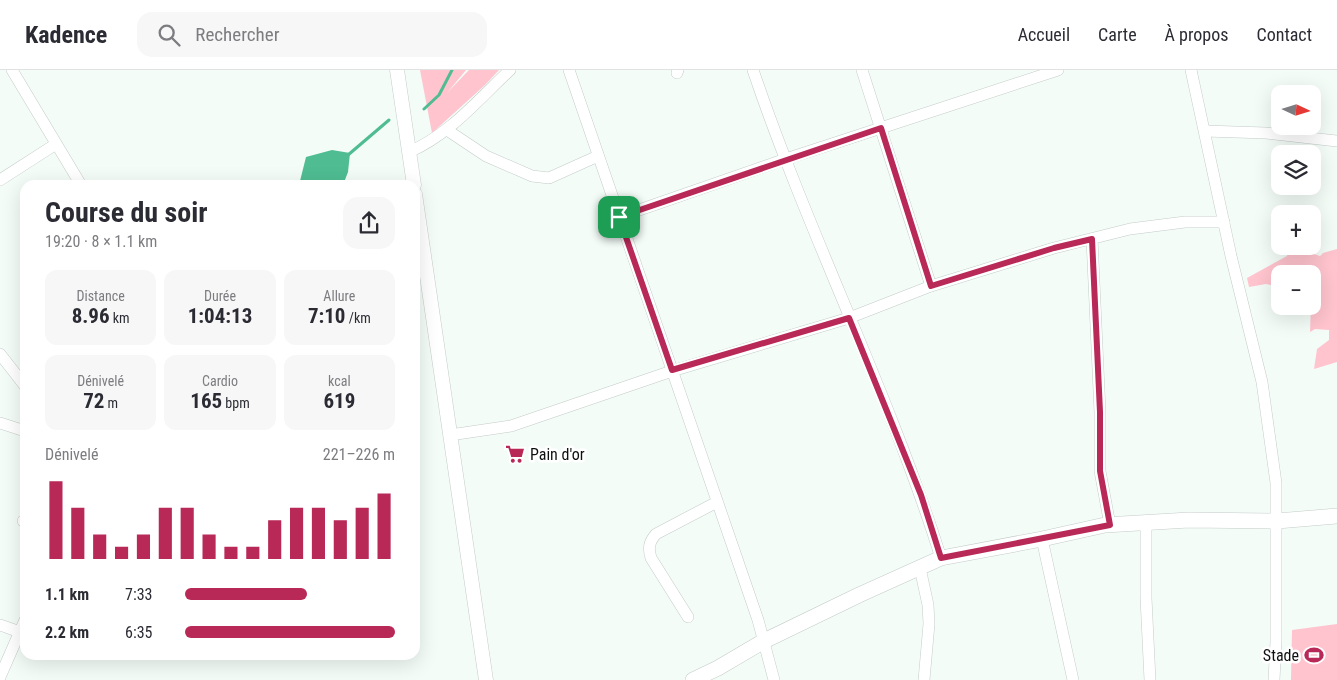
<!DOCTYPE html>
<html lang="fr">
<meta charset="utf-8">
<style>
:root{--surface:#fff;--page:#f7f7f7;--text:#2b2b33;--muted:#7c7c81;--line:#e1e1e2;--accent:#b82958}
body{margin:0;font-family:"Roboto Condensed",sans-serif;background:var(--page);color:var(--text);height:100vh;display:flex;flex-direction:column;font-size:19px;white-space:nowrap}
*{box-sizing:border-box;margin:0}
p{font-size:16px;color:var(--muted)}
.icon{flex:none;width:28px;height:28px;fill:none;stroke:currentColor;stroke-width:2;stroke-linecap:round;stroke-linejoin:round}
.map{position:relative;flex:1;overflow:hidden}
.panel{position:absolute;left:20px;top:110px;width:400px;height:480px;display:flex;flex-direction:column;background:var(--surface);border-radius:15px;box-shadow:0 5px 20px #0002}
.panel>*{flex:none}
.needle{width:32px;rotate:94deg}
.fabs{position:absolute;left:1271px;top:15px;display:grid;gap:10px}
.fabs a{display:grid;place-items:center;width:50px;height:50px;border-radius:10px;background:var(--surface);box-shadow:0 5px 20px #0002;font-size:25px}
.pin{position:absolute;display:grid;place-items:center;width:42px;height:42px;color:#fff;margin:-21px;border-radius:10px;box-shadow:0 2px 8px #0006}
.round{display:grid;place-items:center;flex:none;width:52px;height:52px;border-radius:15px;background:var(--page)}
.summary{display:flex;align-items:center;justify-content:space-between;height:85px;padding:0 25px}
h1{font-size:28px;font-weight:700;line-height:38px}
.figures{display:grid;grid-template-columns:repeat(3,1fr);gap:8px;height:85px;padding:5px 25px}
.figures div{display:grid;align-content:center;border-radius:12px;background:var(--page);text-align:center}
.figures b{font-size:21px;font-weight:700}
.figures small{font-size:14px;font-weight:400}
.figures p{font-size:14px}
.chart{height:140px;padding:10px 25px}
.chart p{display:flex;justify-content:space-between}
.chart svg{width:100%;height:90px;margin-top:5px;stroke:var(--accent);stroke-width:6}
ul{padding:0 25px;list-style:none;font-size:16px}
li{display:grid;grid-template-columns:80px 60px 1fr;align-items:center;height:38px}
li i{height:12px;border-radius:6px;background:var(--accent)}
header{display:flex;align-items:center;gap:30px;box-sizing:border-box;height:70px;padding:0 25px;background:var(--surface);border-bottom:1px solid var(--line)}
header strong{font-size:24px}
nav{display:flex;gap:28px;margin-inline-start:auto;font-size:18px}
.search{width:350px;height:45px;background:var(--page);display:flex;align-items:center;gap:12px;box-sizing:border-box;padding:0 18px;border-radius:15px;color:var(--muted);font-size:19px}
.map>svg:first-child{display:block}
.green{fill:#ffc4ce}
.water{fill:#4fbc92}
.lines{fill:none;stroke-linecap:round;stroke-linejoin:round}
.stream{stroke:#4fbc92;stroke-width:3}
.minor-casing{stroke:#c4ccc8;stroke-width:12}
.tertiary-casing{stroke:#c4ccc8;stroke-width:15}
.secondary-casing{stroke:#c4ccc8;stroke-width:16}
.minor{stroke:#fff;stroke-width:11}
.tertiary{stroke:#fff;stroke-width:14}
.secondary{stroke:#fff;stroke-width:15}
.route-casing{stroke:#fff;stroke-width:10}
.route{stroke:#b82958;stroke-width:6}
.labels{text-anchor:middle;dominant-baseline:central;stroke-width:5;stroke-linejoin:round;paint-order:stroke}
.poi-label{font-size:16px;fill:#0e100f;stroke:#fff;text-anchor:start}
</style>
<header>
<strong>Kadence</strong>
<div class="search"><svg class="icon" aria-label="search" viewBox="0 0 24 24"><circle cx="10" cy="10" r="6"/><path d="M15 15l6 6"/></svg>Rechercher</div>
<nav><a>Accueil</a><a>Carte</a><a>À propos</a><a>Contact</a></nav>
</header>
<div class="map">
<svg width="1337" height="610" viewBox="0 0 1337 610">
<rect width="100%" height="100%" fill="#f4fcf8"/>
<!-- green -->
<g class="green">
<polygon points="420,0 466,0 447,23 469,0 499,0 485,15 432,63"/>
<polygon points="1290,176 1320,186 1323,183 1337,179 1337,292 1314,299 1317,279 1329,270 1329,260 1315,259 1310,262 1312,204 1280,204 1280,217 1266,214 1249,217 1247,208 1287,186"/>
<polygon points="1337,554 1337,610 1291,610 1292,560"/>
</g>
<!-- water -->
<polygon class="water" points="332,80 350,83 348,102 343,115 299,115 306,87"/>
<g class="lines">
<!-- stream -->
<g class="stream">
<polyline points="424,39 439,25 452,0"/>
<polyline points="348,85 389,50"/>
</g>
<!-- minor casing -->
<g class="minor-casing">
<g id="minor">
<polyline points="12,0 81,115"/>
<polyline points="569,0 758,550 774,610"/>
<path d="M 753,0 C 809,166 889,322 941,488"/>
<polyline points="862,0 931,216"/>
<polyline points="1191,0 1231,186 1262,312 1276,413 1276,571 1274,610"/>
<polyline points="677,3 678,0"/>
<polyline points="447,60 486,86 532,106 549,108 598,86"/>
<polyline points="1205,61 1266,63 1337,71"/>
<path d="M 409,82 C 449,65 479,29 510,0"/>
<polyline points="0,110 56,74"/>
<polyline points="619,147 786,89 1058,0"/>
<polyline points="1092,169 1100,342 1100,401 1110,455"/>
<polyline points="0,284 25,316"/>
<polyline points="0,353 25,361"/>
<polyline points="450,365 511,356 672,301 849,248 931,216 1054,178 1130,159 1185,152 1224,152"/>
<polyline points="23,451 25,451"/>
<polyline points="1146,453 1146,528 1150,610"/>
<polyline points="1042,469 1073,610"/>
<polyline points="920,498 928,535 929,554 924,610"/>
<path d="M 688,547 L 651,488 C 648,478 649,472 656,464 L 717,432"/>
<polyline points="0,555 20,562"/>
<polyline points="0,607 25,550"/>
</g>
</g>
<!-- tertiary casing -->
<g class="tertiary-casing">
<g id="tertiary">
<polyline points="397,0 414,115"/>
<polyline points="415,124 486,610"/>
</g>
</g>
<!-- secondary casing -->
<g class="secondary-casing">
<polyline id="secondary" points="693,610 718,598 764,571 859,525 941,488 1042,469 1105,455 1189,450 1277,451 1337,446"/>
</g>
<!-- minor -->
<use href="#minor" class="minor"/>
<!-- tertiary -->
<use href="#tertiary" class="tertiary"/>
<!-- secondary -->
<use href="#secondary" class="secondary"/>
</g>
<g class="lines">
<!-- route casing -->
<g class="route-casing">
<polygon id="route" points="881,58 931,216 1054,178 1092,169 1100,342 1100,401 1110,455 941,488 921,425 849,248 672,300 619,147"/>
</g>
<!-- route -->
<use href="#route" class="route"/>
</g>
<!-- icons -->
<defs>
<g id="supermarket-bare" transform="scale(1.5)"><path d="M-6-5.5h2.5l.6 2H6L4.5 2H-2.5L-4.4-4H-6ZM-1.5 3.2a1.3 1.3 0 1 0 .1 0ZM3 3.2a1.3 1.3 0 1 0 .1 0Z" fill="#b82958" stroke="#fff" stroke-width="2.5" paint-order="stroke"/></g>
<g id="stadium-bare" transform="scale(1.5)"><path d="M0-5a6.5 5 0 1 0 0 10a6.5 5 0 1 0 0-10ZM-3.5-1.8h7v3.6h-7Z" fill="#b82958" stroke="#fff" stroke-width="2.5" paint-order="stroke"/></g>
</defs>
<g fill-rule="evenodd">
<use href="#supermarket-bare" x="515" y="384"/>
<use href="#stadium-bare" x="1314" y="585"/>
</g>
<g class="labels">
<!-- poi labels -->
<g class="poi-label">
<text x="530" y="384">Pain d'or</text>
<text x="1299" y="585" text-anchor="end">Stade</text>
</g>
</g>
</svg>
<div class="fabs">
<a><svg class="needle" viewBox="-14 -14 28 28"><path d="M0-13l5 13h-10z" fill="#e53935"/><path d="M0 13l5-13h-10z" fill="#7c7c81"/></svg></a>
<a><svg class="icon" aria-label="layers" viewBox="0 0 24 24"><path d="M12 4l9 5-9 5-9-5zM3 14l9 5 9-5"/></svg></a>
<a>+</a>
<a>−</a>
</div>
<div class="pin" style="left:619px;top:147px;background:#1e9e55"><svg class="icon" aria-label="arrive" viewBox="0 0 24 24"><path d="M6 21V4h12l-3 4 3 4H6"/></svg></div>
<section class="panel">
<div class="summary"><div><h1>Course du soir</h1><p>19:20 · 8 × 1.1 km</p></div><a class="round"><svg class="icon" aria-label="share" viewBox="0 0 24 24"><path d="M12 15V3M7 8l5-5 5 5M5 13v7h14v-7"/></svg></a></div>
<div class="figures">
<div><p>Distance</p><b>8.96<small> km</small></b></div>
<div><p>Durée</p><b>1:04:13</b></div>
<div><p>Allure</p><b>7:10<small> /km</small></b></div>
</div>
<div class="figures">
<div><p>Dénivelé</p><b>72<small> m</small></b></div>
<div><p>Cardio</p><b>165<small> bpm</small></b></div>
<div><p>kcal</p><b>619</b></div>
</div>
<div class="chart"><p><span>Dénivelé</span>221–226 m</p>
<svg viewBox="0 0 160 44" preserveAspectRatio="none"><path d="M5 44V6M15 44V19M25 44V32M35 44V38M45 44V32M55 44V19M65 44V19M75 44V32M85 44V38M95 44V38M105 44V25M115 44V19M125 44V19M135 44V25M145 44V19M155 44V12"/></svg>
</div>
<ul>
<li><b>1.1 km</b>7:33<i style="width:58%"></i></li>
<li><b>2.2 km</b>6:35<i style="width:100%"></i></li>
</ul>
</section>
</div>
